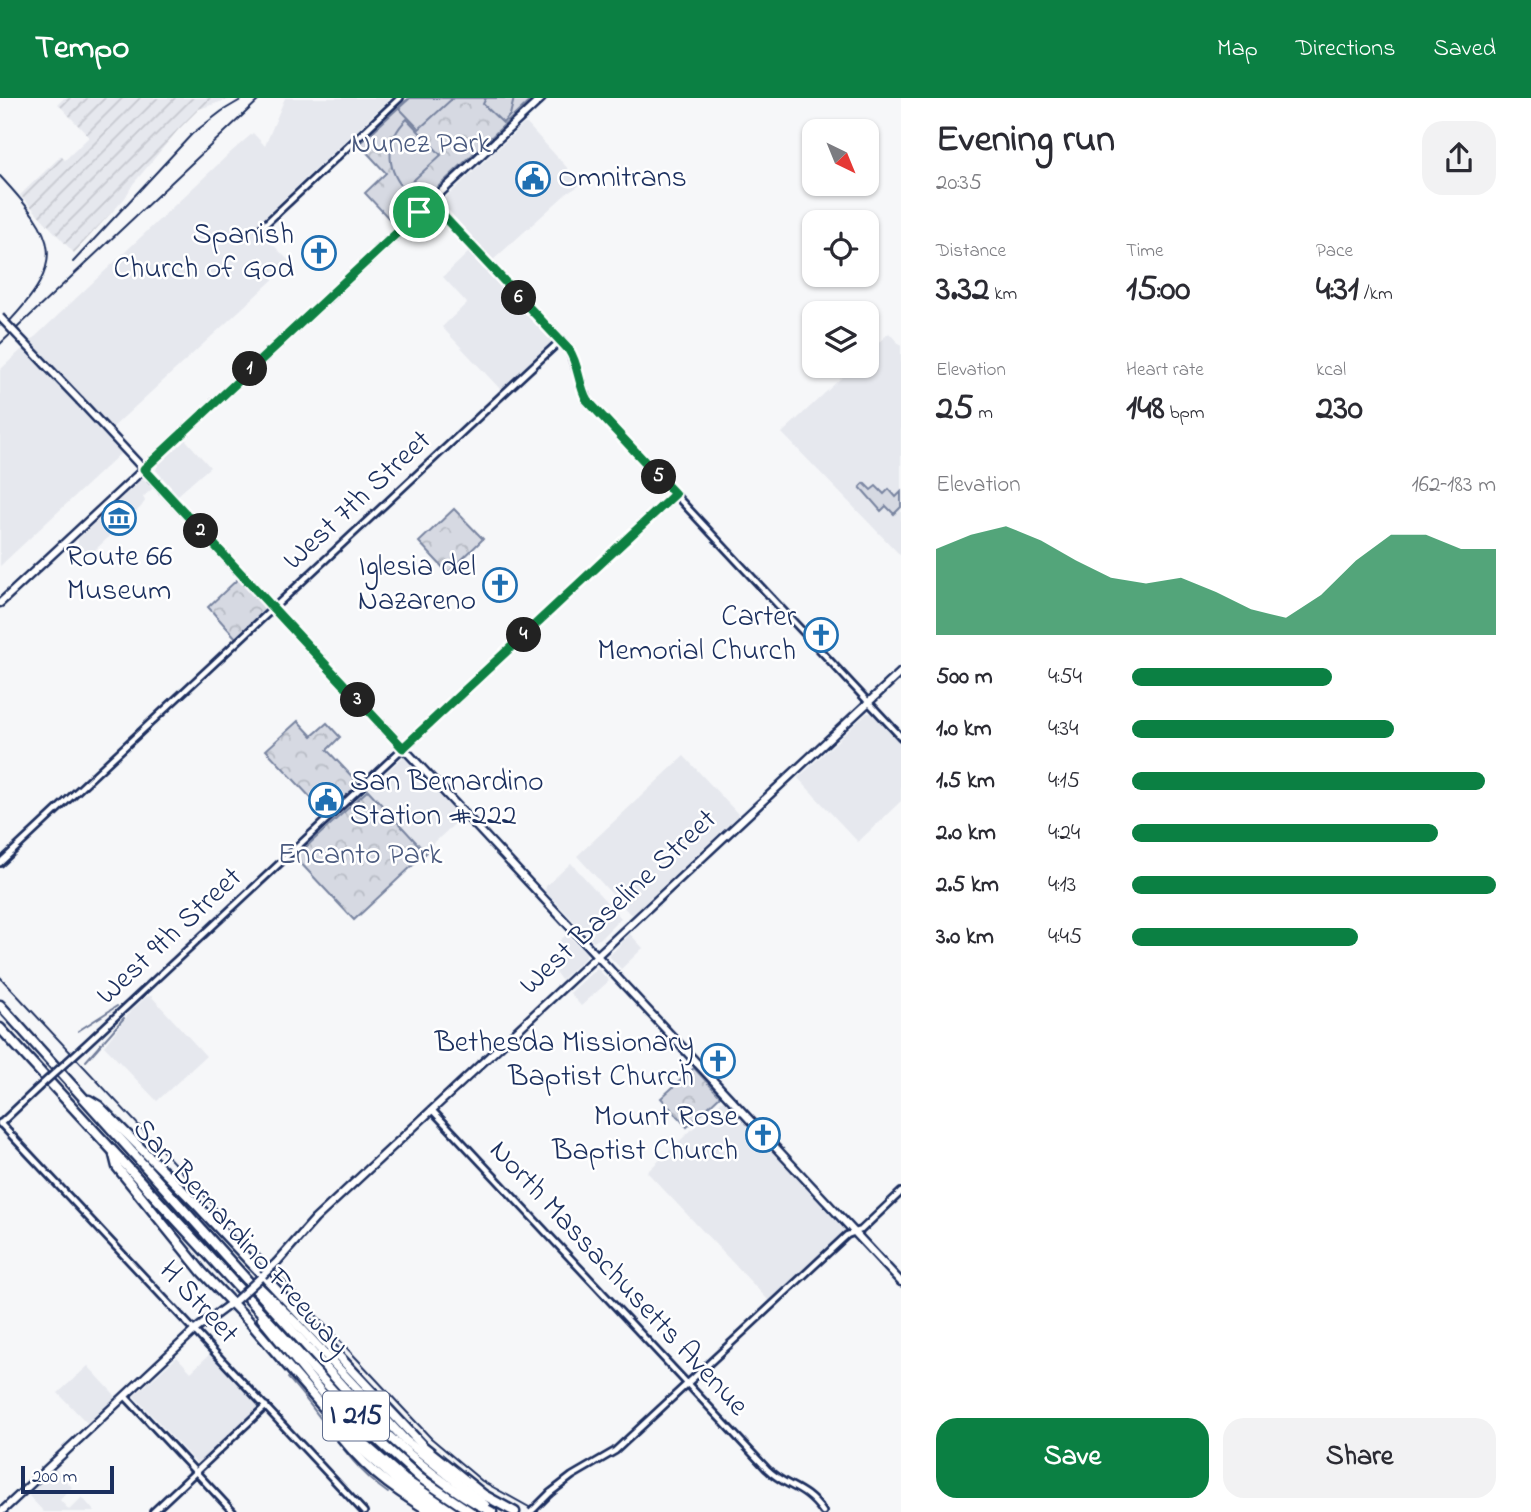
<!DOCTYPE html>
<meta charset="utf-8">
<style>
:root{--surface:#fff;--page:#f2f2f3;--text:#2b2b33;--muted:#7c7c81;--accent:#0b8043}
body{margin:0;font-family:"Indie Flower",sans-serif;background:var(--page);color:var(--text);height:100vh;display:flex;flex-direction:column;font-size:26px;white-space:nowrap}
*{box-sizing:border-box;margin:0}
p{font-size:23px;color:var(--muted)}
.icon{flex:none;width:38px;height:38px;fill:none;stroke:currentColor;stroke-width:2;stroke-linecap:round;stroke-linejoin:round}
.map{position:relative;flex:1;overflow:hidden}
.panel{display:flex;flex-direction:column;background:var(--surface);width:630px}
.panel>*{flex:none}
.needle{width:46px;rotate:137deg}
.buttons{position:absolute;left:802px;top:21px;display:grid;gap:14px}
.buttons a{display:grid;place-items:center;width:77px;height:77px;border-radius:14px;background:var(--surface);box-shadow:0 2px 5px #0004;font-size:35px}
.scale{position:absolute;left:21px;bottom:18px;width:93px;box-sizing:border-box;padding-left:7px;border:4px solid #1b2f5e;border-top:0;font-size:19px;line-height:24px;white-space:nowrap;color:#1b2f5e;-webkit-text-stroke:5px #fff;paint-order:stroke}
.pin{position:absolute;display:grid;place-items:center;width:60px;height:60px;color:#fff;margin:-30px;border:4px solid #fff;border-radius:50%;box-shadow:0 2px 7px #0007}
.km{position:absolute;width:35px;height:35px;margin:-18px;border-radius:50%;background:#222;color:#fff;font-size:19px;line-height:35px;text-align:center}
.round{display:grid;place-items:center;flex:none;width:74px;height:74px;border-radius:21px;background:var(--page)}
.summary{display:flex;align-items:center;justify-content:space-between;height:119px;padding:0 35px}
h1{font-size:38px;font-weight:700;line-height:52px}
.metrics{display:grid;grid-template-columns:repeat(3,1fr);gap:10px;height:119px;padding:7px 35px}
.metrics div{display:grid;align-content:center}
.metrics b{font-size:35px;font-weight:700}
.metrics small{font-size:19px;font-weight:400}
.metrics p{font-size:19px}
.chart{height:196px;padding:14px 35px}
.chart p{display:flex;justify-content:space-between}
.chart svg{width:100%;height:126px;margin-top:7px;fill:var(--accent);opacity:.7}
.primary-button{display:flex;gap:14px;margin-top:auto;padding:14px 35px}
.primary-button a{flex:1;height:80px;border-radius:21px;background:var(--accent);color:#fff;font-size:28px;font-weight:700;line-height:80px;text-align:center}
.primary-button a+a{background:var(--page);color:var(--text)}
ul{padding:0 35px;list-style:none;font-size:23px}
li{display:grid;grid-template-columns:112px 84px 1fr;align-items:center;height:52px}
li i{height:18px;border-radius:9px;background:var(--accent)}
header{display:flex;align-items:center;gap:42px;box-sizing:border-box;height:98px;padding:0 35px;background:var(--accent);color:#fff}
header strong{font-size:33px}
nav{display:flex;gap:38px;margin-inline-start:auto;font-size:24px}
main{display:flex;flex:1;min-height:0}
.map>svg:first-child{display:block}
.built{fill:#e6e8ee}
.industrial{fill:url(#industrial-furrows)}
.forest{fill:url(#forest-crowns);stroke:#7884a0;stroke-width:2}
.garden{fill:#d6d9e2;stroke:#7884a0;stroke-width:2}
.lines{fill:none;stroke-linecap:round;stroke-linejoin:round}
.stream{stroke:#707c99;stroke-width:2}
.minor-casing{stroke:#1b2f5e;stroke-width:10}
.major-casing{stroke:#1b2f5e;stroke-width:11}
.highway-casing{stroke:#1b2f5e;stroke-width:13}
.minor{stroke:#fff;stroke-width:4.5}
.major{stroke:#fff;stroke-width:6}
.highway{stroke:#fff;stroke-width:8}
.rail{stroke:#1b2f5e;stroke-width:2}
.minor-bridge-casing{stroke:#1b2f5e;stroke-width:10;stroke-linecap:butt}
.major-bridge-casing{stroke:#1b2f5e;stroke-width:11;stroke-linecap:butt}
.minor-bridge{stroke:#fff;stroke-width:4.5}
.major-bridge{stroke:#fff;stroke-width:6}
.route-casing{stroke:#fff;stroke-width:14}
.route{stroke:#0b8043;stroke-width:9}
.labels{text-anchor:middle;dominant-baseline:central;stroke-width:5;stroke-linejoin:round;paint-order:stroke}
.shield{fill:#fff;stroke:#5f6d8e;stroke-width:2}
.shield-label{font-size:28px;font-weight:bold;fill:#1b2f5e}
.park-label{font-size:30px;fill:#4a5a7f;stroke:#fff}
.poi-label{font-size:30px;fill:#1b2f5e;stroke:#fff;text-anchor:end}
.street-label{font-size:30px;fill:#1b2f5e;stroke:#fff}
</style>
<header>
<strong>Tempo</strong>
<nav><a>Map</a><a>Directions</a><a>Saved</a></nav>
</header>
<main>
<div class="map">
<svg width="901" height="1414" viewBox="0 0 901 1414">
<defs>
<pattern id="industrial-furrows" width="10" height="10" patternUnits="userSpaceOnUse" patternTransform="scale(1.75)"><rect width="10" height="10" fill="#e6e8ee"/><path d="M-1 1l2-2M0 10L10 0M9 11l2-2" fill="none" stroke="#c5c7ce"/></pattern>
<pattern id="forest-crowns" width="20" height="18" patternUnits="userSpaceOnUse" patternTransform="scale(1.75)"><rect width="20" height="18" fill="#d6d9e2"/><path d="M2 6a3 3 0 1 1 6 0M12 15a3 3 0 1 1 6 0" fill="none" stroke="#b7bbc4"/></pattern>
</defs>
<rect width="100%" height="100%" fill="#f6f7f9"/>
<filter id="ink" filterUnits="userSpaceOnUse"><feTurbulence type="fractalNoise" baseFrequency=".0143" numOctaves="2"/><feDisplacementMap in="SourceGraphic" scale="14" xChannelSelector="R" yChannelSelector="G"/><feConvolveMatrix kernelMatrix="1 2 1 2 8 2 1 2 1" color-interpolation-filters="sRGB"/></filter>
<g filter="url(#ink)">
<!-- built -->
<g class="built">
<polygon points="285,0 391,0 255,128 291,165 112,330 71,287 64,294 121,355 0,468 0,272 230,55 253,35 265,48"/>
<polygon points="524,26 527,26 582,86 566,96 493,162 441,104"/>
<polygon points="469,154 552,243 501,292 442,229 467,205 443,179"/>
<polygon points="889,235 901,248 901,458 782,335 854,268 866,268 866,256"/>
<polygon points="185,341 210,369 178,397 156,372 158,367"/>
<polygon points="143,380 153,390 143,399 145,403 141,409 95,452 96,454 91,459 78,445 78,441"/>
<polygon points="867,615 872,615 901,646 901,703 858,744 798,680"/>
<polygon points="404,658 461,720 425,753 368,692"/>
<polygon points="684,658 739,717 633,816 630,816 577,758"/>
<polygon points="571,765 621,820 600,841 593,843 545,793 546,788"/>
<polygon points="567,836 586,855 586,859 561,882 552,869 563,857 556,846"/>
<polygon points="630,836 643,850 621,871 609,858"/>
<polygon points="597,870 609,883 581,908 570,895"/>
<polygon points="151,898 206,958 157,1003 104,948 131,913 146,899"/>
<polygon points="724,1001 847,1131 770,1204 647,1074"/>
<polygon points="211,1255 260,1308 198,1367 134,1298 177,1259 191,1274"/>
<polygon points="88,1268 114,1296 114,1300 87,1325 58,1295"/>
<polygon points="55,1371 72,1389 60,1402 69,1412 82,1399 95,1414 44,1414 28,1397"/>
</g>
<!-- industrial -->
<polygon class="industrial" points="64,0 232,0 199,11 178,32 133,86 125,100 74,155 20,97 61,58 65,62 89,39 58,6"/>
<!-- forest -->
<g class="forest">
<polygon points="409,0 533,0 423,103 403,118 396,128 365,95 386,75 359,46"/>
<polygon points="454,411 483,441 448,475 419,444"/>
<polygon points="239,480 267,511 236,540 208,509"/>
<polygon points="298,623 312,638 327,625 340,639 327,652 360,687 327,717 266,652"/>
<polygon points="368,692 426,755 354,822 295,759"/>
<polygon points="694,970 720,998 687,1029 661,1000"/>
</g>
<!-- garden -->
<g class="garden">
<polygon points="410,0 453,0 419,31 399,10"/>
<polygon points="486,0 514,0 510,17 503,25 483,6"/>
<path d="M 407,21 L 441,57 L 404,91 C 385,69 386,41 407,21 Z"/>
<polygon points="864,385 871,392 876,388 884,396 889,391 896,399 901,394 901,409 894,416 886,408 881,413 860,389"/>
</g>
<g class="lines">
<!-- stream -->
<g class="stream">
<polyline points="78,933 117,908"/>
<polyline points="86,963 124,920"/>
<path d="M 288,1280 C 323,1317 345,1365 388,1395"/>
</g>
<!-- minor casing -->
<g class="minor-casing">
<g id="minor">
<polyline points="430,104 569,252 587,302 901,639"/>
<polyline points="260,131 400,0"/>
<polyline points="0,765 560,243"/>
<polyline points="82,950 675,396"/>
<path d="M 432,1012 L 767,1371 C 786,1390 804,1387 823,1414"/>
<polyline points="0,1025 364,1414"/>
<polyline points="0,1026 38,990"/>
<polyline points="125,1298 233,1414"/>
<polyline points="550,1395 572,1378 615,1353 847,1137 861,1132 901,1094"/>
<polyline points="153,1414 266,1308"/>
</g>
</g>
<!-- major casing -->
<g class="major-casing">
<g id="major">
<polyline points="80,303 901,1184"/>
<polyline points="0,505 542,0"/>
<polyline points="277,1164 315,1121 359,1080 901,574"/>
<polyline points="1,1414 195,1232 234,1203"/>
</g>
</g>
<!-- highway casing -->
<g class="highway-casing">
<g id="highway">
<path d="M 0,907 L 380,1330 C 414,1361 450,1393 492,1414"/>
<polyline points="0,930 380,1344 420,1380 471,1414"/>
<polyline points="89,1002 99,1008 197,1107 423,1348 484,1397 515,1414"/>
<polyline points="114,1057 117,1069 202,1174 248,1222 354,1345 404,1389 442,1414"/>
<polyline points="258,1188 296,1225 405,1342 485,1407"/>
<polyline points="262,1221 362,1344 404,1381 453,1414"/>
<path d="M 331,1326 C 361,1367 388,1388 431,1414"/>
</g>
</g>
<!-- minor -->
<use href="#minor" class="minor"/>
<!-- major -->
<use href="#major" class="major"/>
<!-- highway -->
<use href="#highway" class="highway"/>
<!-- rail -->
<g class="rail">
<path d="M 0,78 C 57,140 68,162 6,227"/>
<polyline points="73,164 192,36 222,13 244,0"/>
<polyline points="0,246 261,0"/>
<polyline points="0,879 431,1340 482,1383 538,1414"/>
</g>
<!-- minor-bridge casing -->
<g class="minor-bridge-casing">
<g id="minor-bridge">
<polyline points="38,990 82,950"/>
<polyline points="531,1414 550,1395"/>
</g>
</g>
<!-- major-bridge casing -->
<g class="major-bridge-casing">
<g id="major-bridge">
<polyline points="0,219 80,303"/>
<polyline points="263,1177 277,1164"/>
<polyline points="236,1202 260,1180"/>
</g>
</g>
<!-- minor-bridge -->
<use href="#minor-bridge" class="minor-bridge"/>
<!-- major-bridge -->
<use href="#major-bridge" class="major-bridge"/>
</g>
</g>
<g class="lines" filter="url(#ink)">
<!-- route casing -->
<g class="route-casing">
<path id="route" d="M 430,104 L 569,252 C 579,267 578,286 587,302 L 675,396 L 403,650 L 144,371 Z"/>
</g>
<!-- route -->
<use href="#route" class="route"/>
</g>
<!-- icons -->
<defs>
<g id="civic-ring" transform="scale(1.75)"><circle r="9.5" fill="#fff" stroke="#1f6fb2" stroke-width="1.5"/><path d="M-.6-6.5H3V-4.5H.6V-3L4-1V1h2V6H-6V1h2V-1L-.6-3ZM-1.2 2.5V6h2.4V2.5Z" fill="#1f6fb2"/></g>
<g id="church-ring" transform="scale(1.75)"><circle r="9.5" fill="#fff" stroke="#1f6fb2" stroke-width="1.5"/><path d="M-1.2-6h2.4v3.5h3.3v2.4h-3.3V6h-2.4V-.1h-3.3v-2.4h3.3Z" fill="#1f6fb2"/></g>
<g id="museum-ring" transform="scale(1.75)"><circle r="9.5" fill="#fff" stroke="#1f6fb2" stroke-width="1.5"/><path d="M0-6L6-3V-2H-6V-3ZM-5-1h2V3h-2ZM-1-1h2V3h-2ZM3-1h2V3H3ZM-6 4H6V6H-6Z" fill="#1f6fb2"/></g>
</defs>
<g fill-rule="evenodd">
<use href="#civic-ring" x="533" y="81"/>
<use href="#church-ring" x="319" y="155"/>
<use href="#museum-ring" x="119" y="420"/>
<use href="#church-ring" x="500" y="487"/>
<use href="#church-ring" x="821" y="537"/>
<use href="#civic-ring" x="326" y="702"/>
<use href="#church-ring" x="718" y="963"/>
<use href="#church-ring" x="763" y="1037"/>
</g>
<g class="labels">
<!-- shield labels -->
<rect class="shield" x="323" y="1293.5" width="66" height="49" rx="5"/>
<g class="shield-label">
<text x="356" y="1318">I 215</text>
</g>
<!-- park labels -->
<g class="park-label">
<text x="421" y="47">Nunez Park</text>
<text x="360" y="758">Encanto Park</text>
</g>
<!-- poi labels -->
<g class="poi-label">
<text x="558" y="81" text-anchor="start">Omnitrans</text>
<text x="294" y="138">Spanish<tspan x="294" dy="34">Church of God</tspan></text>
<text x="119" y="460" text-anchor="middle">Route 66<tspan x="119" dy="34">Museum</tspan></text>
<text x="476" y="470">Iglesia del<tspan x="476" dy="34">Nazareno</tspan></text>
<text x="796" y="520">Carter<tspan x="796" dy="34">Memorial Church</tspan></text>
<text x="350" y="685" text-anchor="start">San Bernardino<tspan x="350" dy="34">Station #222</tspan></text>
<text x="694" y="946">Bethesda Missionary<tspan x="694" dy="34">Baptist Church</tspan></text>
<text x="738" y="1020">Mount Rose<tspan x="738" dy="34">Baptist Church</tspan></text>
</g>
<!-- street labels -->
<g class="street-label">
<text transform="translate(358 403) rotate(-43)">West 7th Street</text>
<text transform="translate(619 805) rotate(-43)">West Baseline Street</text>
<text transform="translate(170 839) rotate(-43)">West 9th Street</text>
<text transform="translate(240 1140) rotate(48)">San Bernardino Freeway</text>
<text transform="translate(618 1181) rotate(47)">North Massachusetts Avenue</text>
<text transform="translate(198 1205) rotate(47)">H Street</text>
</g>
</g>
</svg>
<div class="buttons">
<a><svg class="needle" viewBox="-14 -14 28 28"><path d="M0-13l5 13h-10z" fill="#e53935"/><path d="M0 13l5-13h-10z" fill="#7c7c81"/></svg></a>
<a><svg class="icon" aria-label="locate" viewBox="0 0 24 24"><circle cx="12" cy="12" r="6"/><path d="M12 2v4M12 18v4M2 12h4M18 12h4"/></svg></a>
<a><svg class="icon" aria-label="layers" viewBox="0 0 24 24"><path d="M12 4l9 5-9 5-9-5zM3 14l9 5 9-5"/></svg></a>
</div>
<div class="scale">200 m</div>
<div class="pin" style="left:419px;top:114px;background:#1e9e55"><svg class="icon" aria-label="arrive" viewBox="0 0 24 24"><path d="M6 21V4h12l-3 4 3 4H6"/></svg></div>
<b class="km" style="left:250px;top:271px">1</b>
<b class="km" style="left:201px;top:433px">2</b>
<b class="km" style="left:358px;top:602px">3</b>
<b class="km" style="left:524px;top:537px">4</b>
<b class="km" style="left:659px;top:379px">5</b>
<b class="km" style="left:519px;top:200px">6</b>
</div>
<section class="panel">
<div class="summary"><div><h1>Evening run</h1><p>20:35</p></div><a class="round"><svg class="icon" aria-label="share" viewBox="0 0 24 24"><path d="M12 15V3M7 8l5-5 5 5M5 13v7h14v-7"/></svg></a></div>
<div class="metrics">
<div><p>Distance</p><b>3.32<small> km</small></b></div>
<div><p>Time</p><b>15:00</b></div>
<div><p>Pace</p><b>4:31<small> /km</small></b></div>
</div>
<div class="metrics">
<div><p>Elevation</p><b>25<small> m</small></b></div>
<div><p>Heart rate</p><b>148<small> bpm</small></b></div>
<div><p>kcal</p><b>230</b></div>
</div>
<div class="chart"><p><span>Elevation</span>162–183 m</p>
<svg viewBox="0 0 160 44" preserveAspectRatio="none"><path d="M0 44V14L10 9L20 6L30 11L40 18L50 24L60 26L70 24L80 29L90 35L100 38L110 30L120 18L130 9L140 9L150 14L160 14V44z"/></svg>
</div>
<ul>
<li><b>500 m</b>4:54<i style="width:55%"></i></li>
<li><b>1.0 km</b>4:34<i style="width:72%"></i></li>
<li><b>1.5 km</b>4:15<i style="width:97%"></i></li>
<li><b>2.0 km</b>4:24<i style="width:84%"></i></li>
<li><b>2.5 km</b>4:13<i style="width:100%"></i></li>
<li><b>3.0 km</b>4:45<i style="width:62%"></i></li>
</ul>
<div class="primary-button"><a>Save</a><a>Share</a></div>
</section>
</main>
